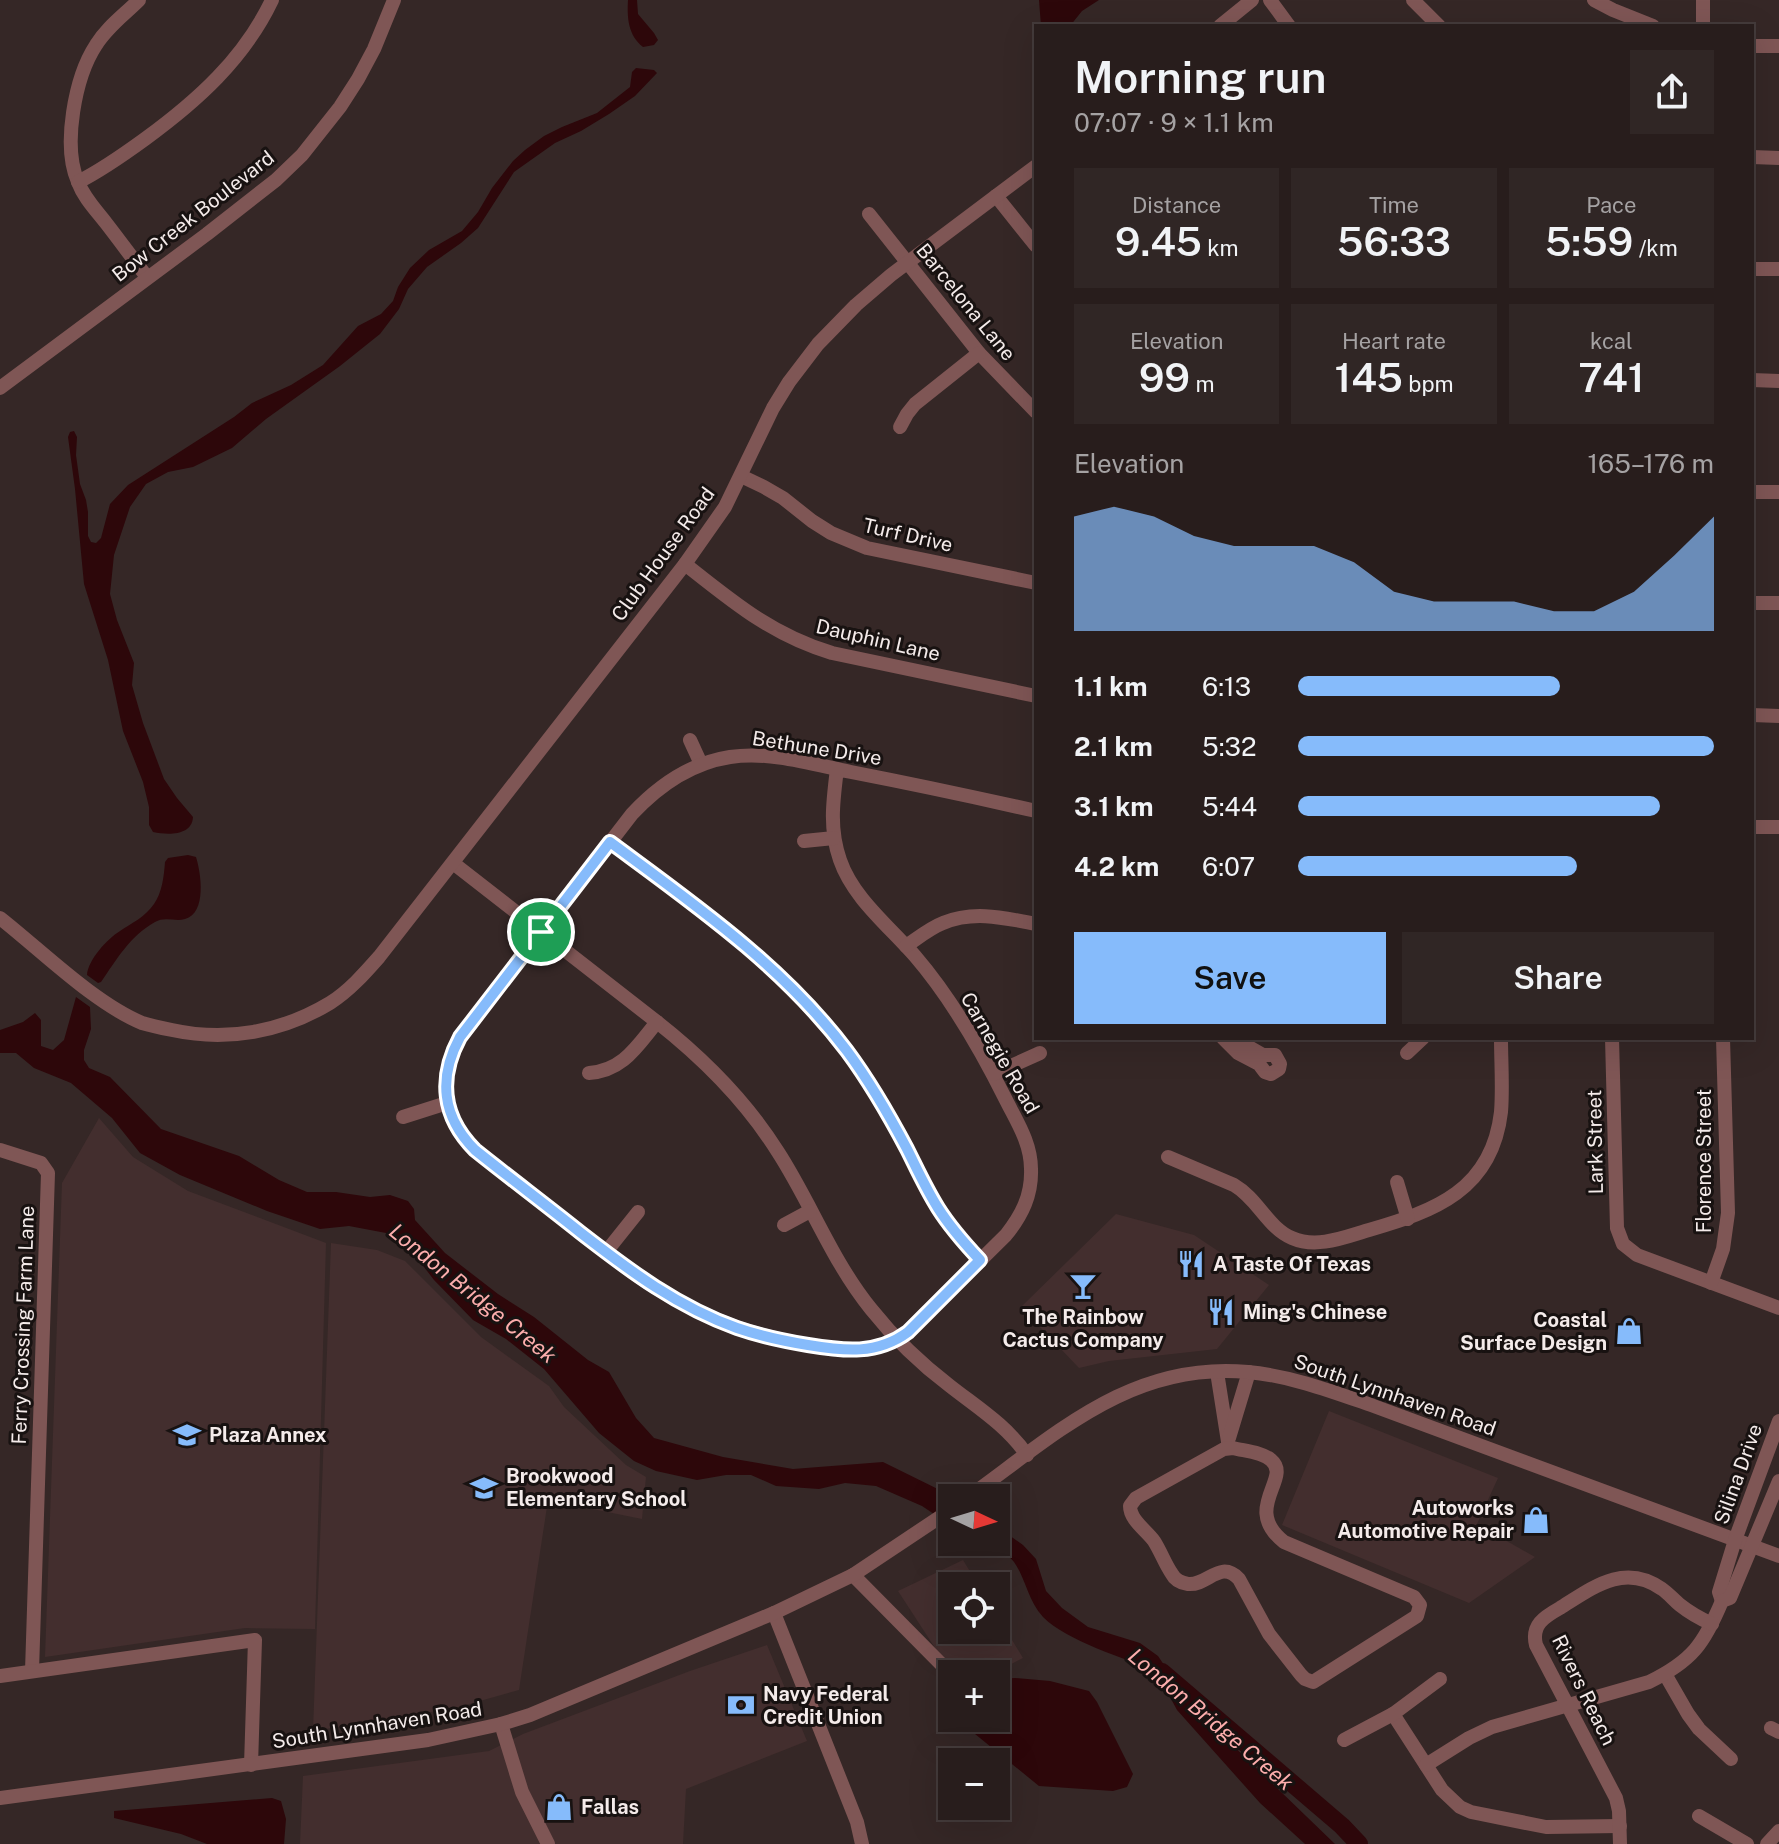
<!DOCTYPE html>
<meta charset="utf-8">
<style>
:root{--surface:#281d1c;--page:#302625;--text:#f1f3f6;--muted:#a5a2a3;--line:#443b3b;--accent:#86bbfb}
body{margin:0;font-family:"Public Sans",sans-serif;background:var(--page);color:var(--text);height:100vh;display:flex;flex-direction:column;font-size:30px;white-space:nowrap}
*{box-sizing:border-box;margin:0}
p{font-size:26px;color:var(--muted)}
.icon{flex:none;width:44px;height:44px;fill:none;stroke:currentColor;stroke-width:2;stroke-linecap:round;stroke-linejoin:round}
.map{position:relative;flex:1;overflow:hidden}
.side{position:absolute;left:1034px;top:24px;width:720px;height:1016px;display:flex;flex-direction:column;background:var(--surface);border-radius:0px;box-shadow:0 8px 32px #0002,0 0 0 2px var(--line)}
.side>*{flex:none}
.needle{width:52px;rotate:94deg}
.buttons{position:absolute;left:938px;top:1484px;display:grid;gap:16px}
.buttons a{display:grid;place-items:center;width:72px;height:72px;border-radius:0px;background:var(--surface);box-shadow:0 8px 32px #0002,0 0 0 2px var(--line);font-size:40px}
.pin{position:absolute;display:grid;place-items:center;width:68px;height:68px;color:#fff;margin:-34px;border:4px solid #fff;border-radius:50%;box-shadow:0 2px 8px #0007}
.round{display:grid;place-items:center;flex:none;width:84px;height:84px;border-radius:0px;background:var(--page)}
.summary{display:flex;align-items:center;justify-content:space-between;height:136px;padding:0 40px}
h1{font-size:44px;font-weight:600;line-height:60px}
.figures{display:grid;grid-template-columns:repeat(3,1fr);gap:12px;height:136px;padding:8px 40px}
.figures div{display:grid;align-content:center;border-radius:0px;background:var(--page);text-align:center}
.figures b{font-size:40px;font-weight:600}
.figures small{font-size:22px;font-weight:400}
.figures p{font-size:22px}
.chart{height:224px;padding:16px 40px}
.chart p{display:flex;justify-content:space-between}
.chart svg{width:100%;height:144px;margin-top:8px;fill:var(--accent);opacity:.7}
.primary-button{display:flex;gap:16px;margin-top:auto;padding:16px 40px}
.primary-button a{flex:1;height:92px;border-radius:0px;background:var(--accent);color:#111;font-size:32px;font-weight:600;line-height:92px;text-align:center}
.primary-button a+a{background:var(--page);color:var(--text)}
ul{padding:0 40px;list-style:none;font-size:26px}
li{display:grid;grid-template-columns:128px 96px 1fr;align-items:center;height:60px}
li i{height:20px;border-radius:10px;background:var(--accent)}
.map>svg:first-child{display:block}
.built{fill:#432e2e}
.water{fill:#2d070a}
.lines{fill:none;stroke-linecap:round;stroke-linejoin:round}
.river{stroke:#2d070a;stroke-width:18}
.minor{stroke:#7f5655;stroke-width:14}
.route-casing{stroke:#fff;stroke-width:16}
.route{stroke:#86bbfb;stroke-width:10}
.labels{text-anchor:middle;dominant-baseline:central;stroke-width:6;stroke-linejoin:round;paint-order:stroke}
.street-label{font-size:20px;fill:#f4ebea;stroke:#181211}
.poi-label{font-size:20px;font-weight:bold;fill:#f4ebea;stroke:#181211;text-anchor:start}
.water-label{font-size:22px;font-style:italic;fill:#fcadac;stroke:#181211}
</style>
<div class="map">
<svg width="1779" height="1844" viewBox="0 0 1779 1844">
<rect width="100%" height="100%" fill="#352726"/>
<!-- built -->
<g class="built">
<polygon points="99,1118 133,1157 188,1191 326,1243 315,1629 245,1628 45,1657 62,1183"/>
<polygon points="1116,1214 1194,1235 1269,1285 1217,1349 1109,1361 1079,1368 1021,1307"/>
<polygon points="331,1243 377,1250 405,1261 481,1337 549,1386 564,1407 626,1465 646,1477 642,1519 548,1500 519,1690 455,1708 313,1731"/>
<polygon points="1329,1411 1498,1478 1477,1524 1535,1557 1469,1603 1282,1525"/>
<polygon points="963,1560 979,1586 952,1586 952,1630 996,1630 996,1614 1023,1658 992,1674 952,1674 898,1591"/>
<polygon points="767,1645 807,1741 686,1789 683,1844 300,1844 303,1776 489,1751 523,1734 690,1671"/>
</g>
<!-- water -->
<g class="water">
<path d="M 628,0 L 637,0 L 638,14 L 654,33 L 658,40 L 654,45 L 643,47 C 628,35 627,18 628,0 Z"/>
<polygon points="1039,0 1099,0 1082,11 1070,26 1041,26"/>
<path d="M 636,68 L 654,70 L 657,73 L 635,96 L 609,114 L 581,131 L 555,143 L 514,172 L 478,228 L 461,243 L 427,267 L 408,289 L 399,309 L 380,334 L 340,366 L 266,419 L 232,448 L 193,467 L 168,472 L 146,484 L 130,507 L 114,555 L 110,594 L 117,620 L 134,663 L 132,685 L 143,723 L 164,779 L 177,798 L 193,817 C 192,836 168,835 153,832 L 149,825 L 149,807 L 143,782 L 123,731 L 108,660 L 84,584 L 75,489 L 68,437 L 70,432 L 74,431 L 77,437 L 76,455 L 80,484 L 86,500 L 88,512 L 88,536 L 91,542 L 96,543 L 101,538 L 110,504 L 128,485 L 234,417 L 252,403 L 291,385 L 323,365 L 358,326 L 381,314 L 393,301 L 398,287 L 410,268 L 429,250 L 462,231 L 478,212 L 492,188 L 513,161 L 525,150 L 544,136 L 562,127 L 597,113 L 630,87 L 632,72 Z"/>
<path d="M 188,855 L 196,857 C 201,873 207,913 185,919 C 175,922 165,916 155,922 C 130,936 117,959 101,982 L 98,983 L 87,975 C 88,960 107,939 120,931 C 132,923 145,917 154,904 C 162,893 164,876 165,862 L 168,858 Z"/>
<polygon points="76,997 90,1007 91,1029 84,1050 84,1060 89,1068 110,1077 161,1129 239,1156 279,1180 307,1192 336,1192 370,1197 390,1195 408,1201 414,1209 415,1220 445,1253 498,1294 534,1317 588,1360 609,1372 636,1418 654,1438 723,1457 793,1469 883,1462 956,1498 952,1498 952,1526 922,1506 876,1486 845,1483 819,1489 776,1486 751,1475 726,1475 697,1480 656,1471 634,1461 599,1433 544,1369 506,1339 473,1320 434,1280 411,1250 386,1233 349,1226 320,1229 267,1211 180,1175 140,1153 112,1118 71,1083 34,1068 16,1053 0,1053 0,1030 23,1022 35,1013 41,1020 41,1046 53,1050 64,1040"/>
<path d="M 996,1526 L 1023,1545 L 1036,1559 L 1046,1591 L 1062,1608 L 1088,1627 L 1140,1643 L 1158,1656 L 1191,1705 L 1335,1844 L 1305,1844 L 1260,1803 L 1177,1710 L 1156,1671 C 1124,1658 1067,1641 1043,1617 C 1028,1601 1026,1579 1014,1562 C 1006,1551 993,1547 982,1542 L 996,1542 Z"/>
<polygon points="1015,1678 1050,1681 1089,1691 1097,1702 1133,1774 1127,1787 1113,1791 1039,1786 964,1725 962,1718 996,1718 996,1679"/>
<polygon points="272,1798 281,1801 286,1819 284,1844 207,1844 181,1834 114,1818 114,1811"/>
</g>
<g class="lines">
<!-- river -->
<polyline class="river" points="1162,1672 1342,1826 1359,1844"/>
<!-- minor -->
<g class="minor">
<path d="M 139,0 C 124,15 107,27 96,45 C 75,77 62,146 78,182 C 84,198 96,210 106,223 C 120,241 133,259 147,277"/>
<polyline points="1270,0 1289,26"/>
<polyline points="1413,0 1439,26"/>
<polyline points="1594,0 1613,10 1653,26"/>
<polyline points="1703,0 1703,26"/>
<polyline points="1220,26 1252,0"/>
<polyline points="1752,46 1779,46"/>
<polyline points="1752,157 1779,158"/>
<path d="M 78,182 C 102,170 123,155 145,139 C 197,101 244,59 272,0"/>
<polyline points="996,196 1036,246"/>
<polyline points="869,214 979,353 1036,412"/>
<polyline points="1752,269 1779,269"/>
<polyline points="1752,380 1779,381"/>
<polyline points="0,388 207,234 276,180 302,155 340,107 358,79 374,49 394,0"/>
<polyline points="900,427 907,414 915,404 979,353"/>
<polyline points="741,476 764,487 783,498 812,521 831,533 867,548 1036,583"/>
<polyline points="1752,492 1779,492"/>
<path d="M 685,564 C 733,602 772,635 832,653 L 1036,696"/>
<polyline points="1752,603 1779,603"/>
<polyline points="1752,715 1779,716"/>
<polyline points="690,740 701,764"/>
<path d="M 837,769 C 833,801 829,829 840,860 C 853,898 889,926 915,956 C 952,999 981,1050 1006,1100 C 1017,1122 1031,1143 1031,1169 C 1032,1195 1022,1215 1006,1235 L 908,1332 C 876,1355 844,1351 808,1345 C 739,1333 690,1312 633,1273 L 475,1150 C 442,1117 438,1078 460,1037 L 632,814 C 659,785 691,763 730,757 C 770,751 812,764 851,772 C 913,784 974,797 1036,811"/>
<polyline points="1752,827 1779,827"/>
<polyline points="804,841 834,838"/>
<path d="M 610,842 C 694,904 783,966 847,1051 C 870,1082 889,1115 907,1149 C 917,1169 926,1189 938,1208 C 950,1227 965,1244 980,1260"/>
<path d="M 453,863 L 657,1022 C 704,1059 746,1101 778,1152 C 811,1203 832,1261 871,1309 C 894,1338 921,1364 950,1386 C 978,1408 1006,1425 1027,1455"/>
<path d="M 0,918 C 42,951 94,1003 142,1023 C 152,1026 162,1028 172,1030 C 227,1042 282,1032 330,1003 C 349,991 364,974 379,957 L 685,564 L 725,507 L 773,408 L 789,382 L 818,344 L 856,305 L 891,275 L 1036,166"/>
<path d="M 906,946 C 918,938 930,928 943,923 C 974,910 1005,918 1036,924"/>
<polyline points="1223,1038 1238,1053 1259,1064 1265,1072 1271,1074 1279,1069 1280,1064 1275,1055 1263,1055 1242,1043 1228,1042"/>
<polyline points="1612,1038 1617,1228 1623,1244 1637,1255 1779,1308"/>
<polyline points="1407,1053 1423,1038"/>
<path d="M 589,1073 C 623,1071 637,1046 657,1022"/>
<polyline points="993,1074 1040,1053"/>
<polyline points="403,1117 447,1103"/>
<polyline points="0,1150 41,1163 48,1173 32,1671"/>
<path d="M 1168,1157 L 1234,1185 C 1258,1199 1268,1228 1292,1238 C 1317,1249 1345,1237 1369,1230 C 1435,1211 1492,1190 1501,1112 C 1503,1088 1501,1062 1501,1038"/>
<polyline points="1397,1182 1408,1219"/>
<polyline points="784,1225 810,1211"/>
<polyline points="606,1252 638,1212"/>
<polyline points="1711,1283 1723,1249 1728,1213 1723,1038"/>
<polyline points="1217,1372 1229,1448"/>
<polyline points="1229,1438 1249,1372"/>
<path d="M 1233,1448 C 1244,1451 1262,1452 1271,1460 C 1293,1478 1241,1508 1284,1542 L 1414,1597 L 1420,1605 L 1417,1616 L 1313,1682 L 1305,1679 L 1301,1675 L 1269,1634 L 1239,1579 C 1220,1559 1208,1586 1188,1584 C 1181,1583 1175,1580 1172,1574 C 1165,1564 1161,1552 1154,1541 C 1146,1530 1130,1520 1130,1506 L 1136,1498 L 1224,1449 Z"/>
<path d="M 967,1498 C 1055,1435 1131,1361 1248,1372 C 1291,1376 1331,1391 1371,1405 L 1779,1556"/>
<polyline points="853,1575 943,1666"/>
<polyline points="1722,1601 1719,1592 1735,1540 1779,1421"/>
<polyline points="774,1613 857,1822 862,1844"/>
<polyline points="1665,1674 1688,1714 1699,1729 1731,1759"/>
<polyline points="0,1676 255,1640 251,1765"/>
<polyline points="1393,1714 1442,1790 1460,1807 1471,1812 1546,1827 1620,1826"/>
<polyline points="501,1724 522,1792 548,1844"/>
<polyline points="1771,1728 1779,1732"/>
<polyline points="1344,1740 1393,1714 1440,1679"/>
<path d="M 1426,1765 L 1469,1738 L 1492,1727 L 1649,1682 C 1692,1661 1704,1644 1722,1601 L 1730,1598 L 1779,1481"/>
<polyline points="0,1798 428,1740 501,1724 530,1715 774,1613 853,1575 952,1509"/>
<polyline points="1699,1816 1747,1844"/>
<path d="M 1620,1844 L 1619,1811 L 1616,1798 L 1536,1645 C 1531,1625 1544,1617 1560,1608 C 1592,1588 1624,1562 1662,1589 C 1668,1593 1674,1600 1680,1605 C 1690,1613 1701,1619 1712,1624"/>
<polyline points="1767,1844 1779,1831"/>
</g>
</g>
<g class="lines">
<!-- route casing -->
<g class="route-casing">
<path id="route" d="M 610,842 C 694,904 783,966 847,1051 C 870,1082 889,1115 907,1149 C 917,1169 926,1189 938,1208 C 950,1227 965,1244 980,1260 L 908,1332 C 877,1355 844,1351 808,1345 C 784,1341 760,1336 737,1328 C 678,1307 630,1271 581,1233 C 546,1205 510,1178 475,1150 C 442,1117 438,1078 460,1037 Z"/>
</g>
<!-- route -->
<use href="#route" class="route"/>
</g>
<!-- icons -->
<defs>
<g id="restaurant-bare" transform="scale(2.16)"><path d="M-5-6h1v4h1v-4h1v4h1v-4h1v5L-1.5 .5V6h-2V.5L-5-1ZM5-6V6H3V1.5H1.5Q1.5-4 5-6Z" fill="#86bbfb" stroke="#181211" stroke-width="2.5" paint-order="stroke"/></g>
<g id="bar-bare" transform="scale(2.16)"><path d="M-6-5H6L.8 .8V4.5H3.5V6h-7V4.5H-.8V.8Z" fill="#86bbfb" stroke="#181211" stroke-width="2.5" paint-order="stroke"/></g>
<g id="shop-bare" transform="scale(2.16)"><path d="M-5-2.5h2.3a2.7 3.5 0 0 1 5.4 0H5L5.5 6h-11ZM-1.5-2.5h3a1.5 2.3 0 0 0-3 0Z" fill="#86bbfb" stroke="#181211" stroke-width="2.5" paint-order="stroke"/></g>
<g id="school-bare" transform="scale(2.16)"><path d="M0-5L7-2L0 1L-7-2ZM-4 1L0 2.5L4 1V4Q0 6-4 4Z" fill="#86bbfb" stroke="#181211" stroke-width="2.5" paint-order="stroke"/></g>
<g id="bank-bare" transform="scale(2.16)"><path d="M-6-4H6V4H-6ZM0-2.3a2.3 2.3 0 1 0 0 4.6a2.3 2.3 0 1 0 0-4.6Z" fill="#86bbfb" stroke="#181211" stroke-width="2.5" paint-order="stroke"/></g>
</defs>
<g fill-rule="evenodd">
<use href="#restaurant-bare" x="1191" y="1264"/>
<use href="#bar-bare" x="1083" y="1286"/>
<use href="#restaurant-bare" x="1221" y="1312"/>
<use href="#shop-bare" x="1629" y="1331"/>
<use href="#school-bare" x="187" y="1435"/>
<use href="#school-bare" x="484" y="1488"/>
<use href="#shop-bare" x="1536" y="1520"/>
<use href="#bank-bare" x="741" y="1705"/>
<use href="#shop-bare" x="559" y="1807"/>
</g>
<g class="labels">
<!-- street labels -->
<g class="street-label">
<text transform="translate(193 216) rotate(-38)">Bow Creek Boulevard</text>
<text transform="translate(966 302) rotate(51)">Barcelona Lane</text>
<text transform="translate(908 535) rotate(13)">Turf Drive</text>
<text transform="translate(663 554) rotate(-54)">Club House Road</text>
<text transform="translate(878 640) rotate(13)">Dauphin Lane</text>
<text transform="translate(817 748) rotate(9)">Bethune Drive</text>
<text transform="translate(1000 1053) rotate(60)">Carnegie Road</text>
<text transform="translate(1595 1142) rotate(-91)">Lark Street</text>
<text transform="translate(1704 1161) rotate(-90)">Florence Street</text>
<text transform="translate(23 1325) rotate(-88)">Ferry Crossing Farm Lane</text>
<text transform="translate(1395 1395) rotate(19)">South Lynnhaven Road</text>
<text transform="translate(1738 1474) rotate(-70)">Silina Drive</text>
<text transform="translate(1584 1690) rotate(64)">Rivers Reach</text>
<text transform="translate(377 1725) rotate(-9)">South Lynnhaven Road</text>
</g>
<!-- poi labels -->
<g class="poi-label">
<text x="1213" y="1264">A Taste Of Texas</text>
<text x="1243" y="1312">Ming's Chinese</text>
<text x="1083" y="1317" text-anchor="middle">The Rainbow<tspan x="1083" dy="23">Cactus Company</tspan></text>
<text x="1607" y="1320" text-anchor="end">Coastal<tspan x="1607" dy="23">Surface Design</tspan></text>
<text x="209" y="1435">Plaza Annex</text>
<text x="506" y="1476">Brookwood<tspan x="506" dy="23">Elementary School</tspan></text>
<text x="1514" y="1508" text-anchor="end">Autoworks<tspan x="1514" dy="23">Automotive Repair</tspan></text>
<text x="763" y="1694">Navy Federal<tspan x="763" dy="23">Credit Union</tspan></text>
<text x="581" y="1807">Fallas</text>
</g>
<!-- water labels -->
<g class="water-label">
<text transform="translate(473 1293) rotate(39)">London Bridge Creek</text>
<text transform="translate(1211 1719) rotate(40)">London Bridge Creek</text>
</g>
</g>
</svg>
<div class="buttons">
<a><svg class="needle" viewBox="-14 -14 28 28"><path d="M0-13l5 13h-10z" fill="#e53935"/><path d="M0 13l5-13h-10z" fill="#a5a2a3"/></svg></a>
<a><svg class="icon" aria-label="locate" viewBox="0 0 24 24"><circle cx="12" cy="12" r="6"/><path d="M12 2v4M12 18v4M2 12h4M18 12h4"/></svg></a>
<a>+</a>
<a>−</a>
</div>
<div class="pin" style="left:541px;top:932px;background:#1e9e55"><svg class="icon" aria-label="arrive" viewBox="0 0 24 24"><path d="M6 21V4h12l-3 4 3 4H6"/></svg></div>
<section class="side">
<div class="summary"><div><h1>Morning run</h1><p>07:07 · 9 × 1.1 km</p></div><a class="round"><svg class="icon" aria-label="share" viewBox="0 0 24 24"><path d="M12 15V3M7 8l5-5 5 5M5 13v7h14v-7"/></svg></a></div>
<div class="figures">
<div><p>Distance</p><b>9.45<small> km</small></b></div>
<div><p>Time</p><b>56:33</b></div>
<div><p>Pace</p><b>5:59<small> /km</small></b></div>
</div>
<div class="figures">
<div><p>Elevation</p><b>99<small> m</small></b></div>
<div><p>Heart rate</p><b>145<small> bpm</small></b></div>
<div><p>kcal</p><b>741</b></div>
</div>
<div class="chart"><p><span>Elevation</span>165–176 m</p>
<svg viewBox="0 0 160 44" preserveAspectRatio="none"><path d="M0 44V9L10 6L20 9L30 15L40 18L50 18L60 18L70 23L80 32L90 35L100 35L110 35L120 38L130 38L140 32L150 21L160 9V44z"/></svg>
</div>
<ul>
<li><b>1.1 km</b>6:13<i style="width:63%"></i></li>
<li><b>2.1 km</b>5:32<i style="width:100%"></i></li>
<li><b>3.1 km</b>5:44<i style="width:87%"></i></li>
<li><b>4.2 km</b>6:07<i style="width:67%"></i></li>
</ul>
<div class="primary-button"><a>Save</a><a>Share</a></div>
</section>
</div>
